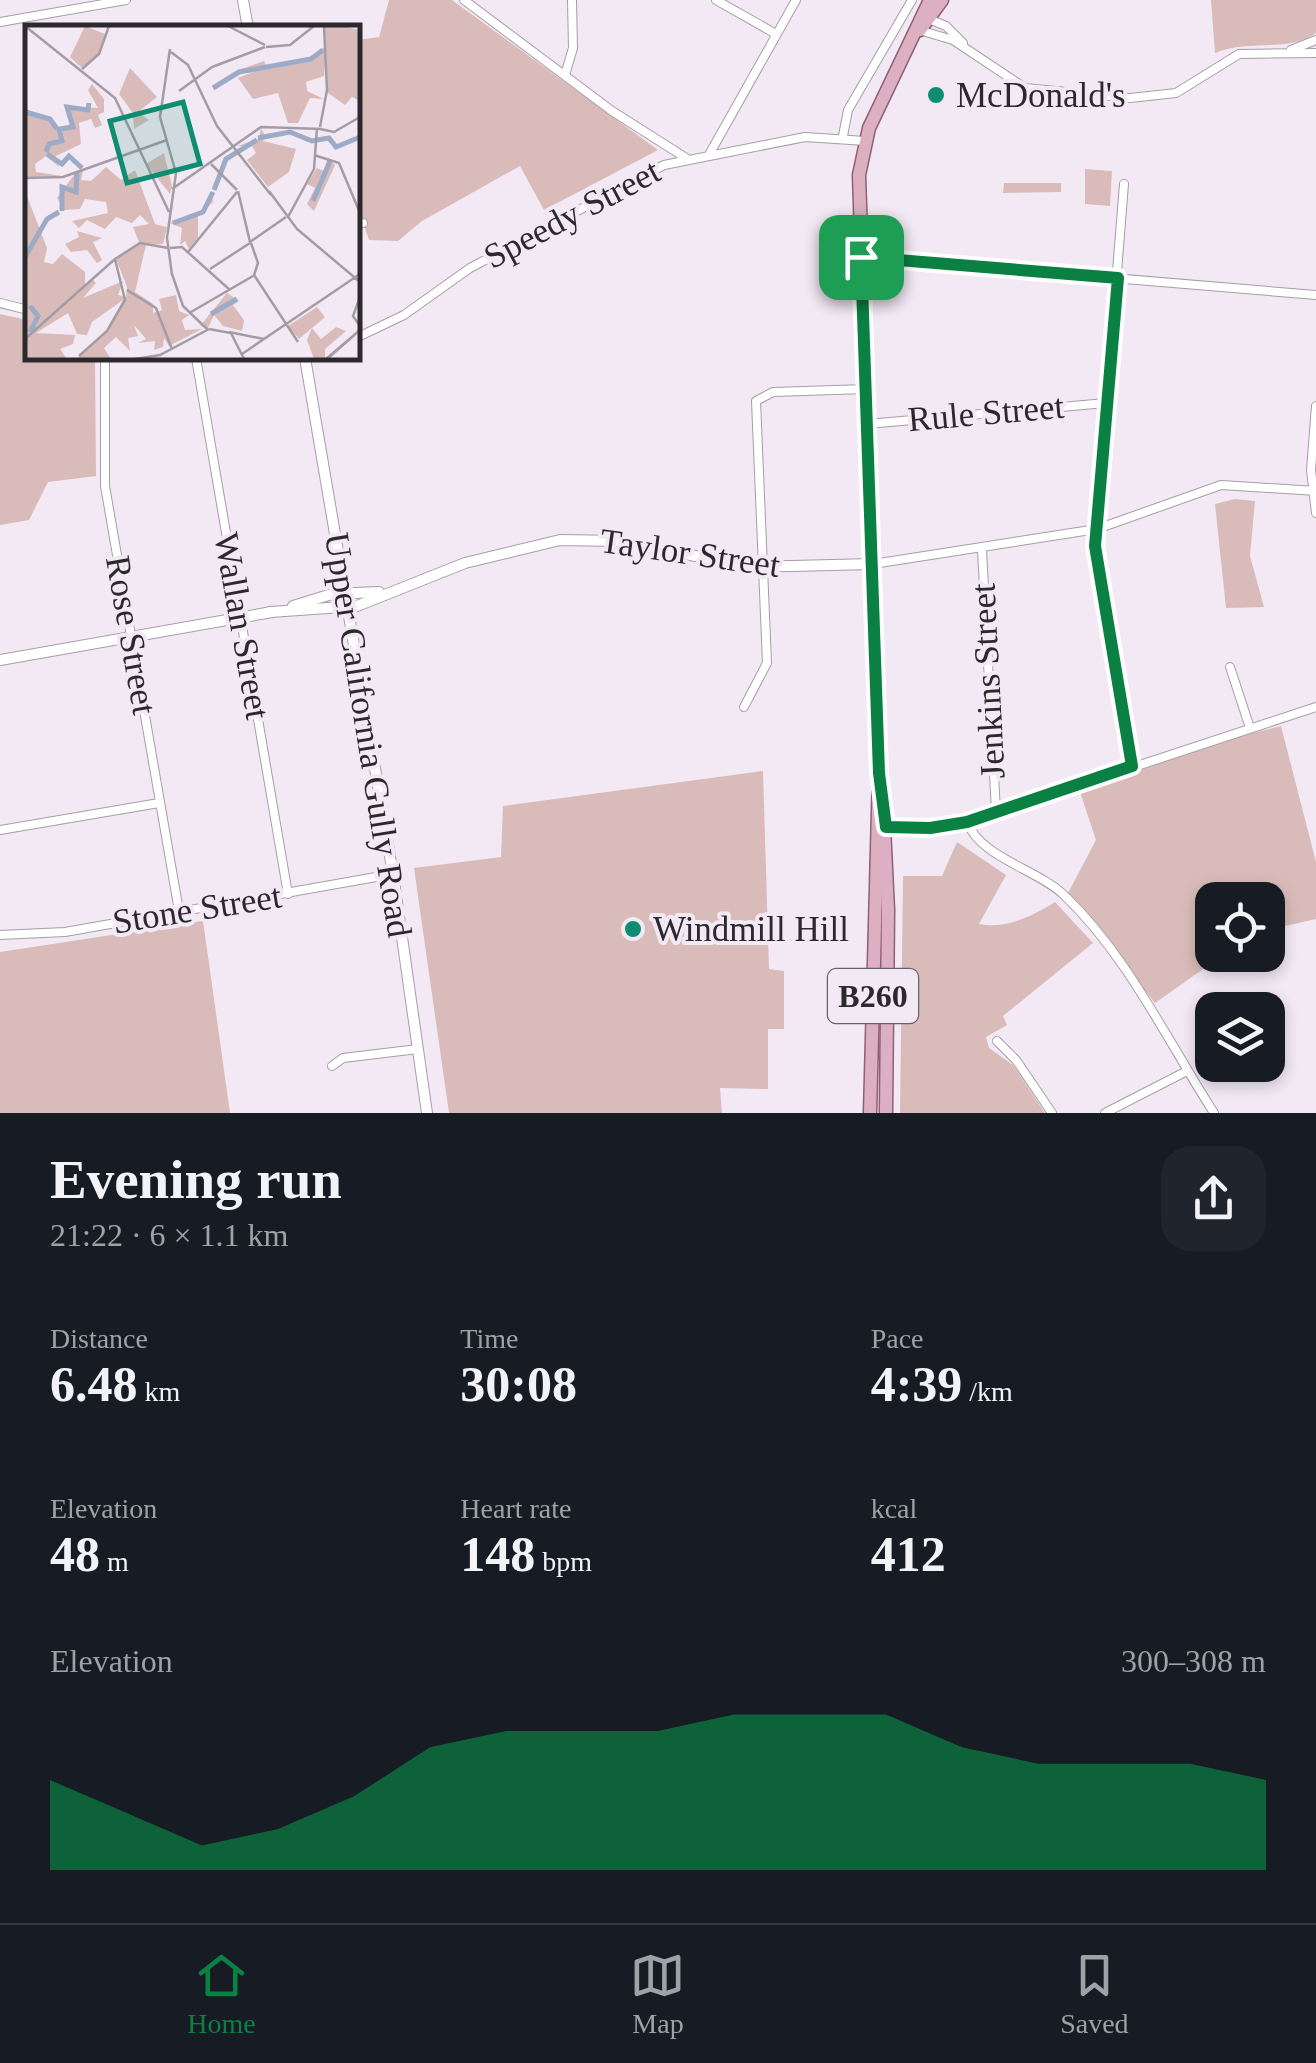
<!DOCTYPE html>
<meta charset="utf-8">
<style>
:root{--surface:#171b24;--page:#20242c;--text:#f1f3f6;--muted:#9ea1a6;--line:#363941;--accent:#0b8043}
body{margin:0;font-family:Georgia,serif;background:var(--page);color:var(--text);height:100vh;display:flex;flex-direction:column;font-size:38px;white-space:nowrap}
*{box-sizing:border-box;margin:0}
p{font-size:32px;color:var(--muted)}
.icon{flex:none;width:55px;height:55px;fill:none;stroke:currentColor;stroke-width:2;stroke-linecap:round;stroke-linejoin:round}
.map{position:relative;height:1113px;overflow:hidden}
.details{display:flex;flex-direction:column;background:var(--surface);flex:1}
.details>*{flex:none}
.controls{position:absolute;left:1195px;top:882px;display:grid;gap:20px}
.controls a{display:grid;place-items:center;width:90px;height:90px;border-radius:20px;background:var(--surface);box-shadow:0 5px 15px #0003;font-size:50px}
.pin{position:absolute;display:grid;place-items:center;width:85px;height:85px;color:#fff;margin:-42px;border-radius:20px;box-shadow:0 5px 15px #0006}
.round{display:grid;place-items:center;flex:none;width:105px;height:105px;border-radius:30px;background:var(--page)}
.overview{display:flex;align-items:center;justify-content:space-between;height:170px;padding:0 50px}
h1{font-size:55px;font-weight:700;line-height:75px}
.metrics{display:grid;grid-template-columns:repeat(3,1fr);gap:15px;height:170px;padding:10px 50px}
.metrics div{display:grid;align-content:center}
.metrics b{font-size:50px;font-weight:700}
.metrics small{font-size:28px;font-weight:400}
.metrics p{font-size:28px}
.chart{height:280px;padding:20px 50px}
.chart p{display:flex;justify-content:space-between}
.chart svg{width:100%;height:180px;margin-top:10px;fill:var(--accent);opacity:.7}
.dock{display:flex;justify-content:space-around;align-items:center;height:140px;border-top:2px solid var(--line);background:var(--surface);font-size:28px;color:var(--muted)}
.dock a{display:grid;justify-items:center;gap:5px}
.dock .selected{color:var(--accent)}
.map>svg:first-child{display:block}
.green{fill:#d9bcb9}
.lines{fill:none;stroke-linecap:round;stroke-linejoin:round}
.minor-casing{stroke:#a79da7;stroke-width:10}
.tertiary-casing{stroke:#a79da7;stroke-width:12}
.primary-casing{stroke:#8f5f73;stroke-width:15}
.minor{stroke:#fff;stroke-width:8}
.tertiary{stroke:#fff;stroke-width:10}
.primary{stroke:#dcb0c2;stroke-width:12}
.route-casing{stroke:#fff;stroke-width:20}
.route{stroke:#0b8043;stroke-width:12}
.poi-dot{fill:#0e8d72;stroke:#f3e9f4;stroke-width:4}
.labels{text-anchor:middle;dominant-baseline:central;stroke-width:8;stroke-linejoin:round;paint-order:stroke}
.shield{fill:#f3e9f4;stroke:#686369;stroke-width:2.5}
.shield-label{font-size:32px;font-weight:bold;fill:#2c292d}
.poi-label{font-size:35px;fill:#2c292d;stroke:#f3e9f4;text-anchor:start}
.street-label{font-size:35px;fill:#2c292d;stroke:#f3e9f4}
.inset-river{fill:none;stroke:#9dabc7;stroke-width:5}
.inset-road{fill:none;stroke:#a39ca4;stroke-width:2.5}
.view{fill:#0e8d72;fill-opacity:0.15;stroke:#0e8d72;stroke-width:5}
.inset-edge{fill:none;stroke:#2c292d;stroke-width:5}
</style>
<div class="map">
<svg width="1316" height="1113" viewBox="0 0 1316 1113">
<rect width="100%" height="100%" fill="#f3e9f4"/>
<!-- green -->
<g class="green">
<polygon points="389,0 452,0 658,150 544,210 520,166 422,221 398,241 369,240 358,208 358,40 379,37"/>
<path d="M 1211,0 L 1316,0 L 1316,33 C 1288,53 1247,39 1215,53 Z"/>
<polygon points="1085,169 1112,171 1110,206 1085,204"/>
<polygon points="1004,183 1061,183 1061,192 1003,193"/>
<polygon points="0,314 27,320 28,358 95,358 96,476 48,482 29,520 0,525"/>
<polygon points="1235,499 1255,501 1250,556 1264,607 1226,608 1215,504"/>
<polygon points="1281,726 1316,862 1316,919 1268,930 1268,900 1212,900 1212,955 1223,955 1155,1003 1068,893 1096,840 1080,792 1228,739"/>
<polygon points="763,771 769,969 784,971 784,1029 768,1029 768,1089 720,1088 722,1113 449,1113 414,868 501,857 503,806"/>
<path d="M 957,842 L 1006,875 L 979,924 C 1005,930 1034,915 1055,902 L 1093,943 L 1003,1016 L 1007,1025 L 986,1037 L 989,1048 L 1013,1065 L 1045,1113 L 900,1113 L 903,876 L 942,876 Z"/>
<polygon points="203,921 230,1113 0,1113 0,952"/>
</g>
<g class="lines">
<!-- minor casing -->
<g class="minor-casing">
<g id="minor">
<polyline points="464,0 612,111 686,158"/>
<polyline points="716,0 776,34"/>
<polyline points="926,18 946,26 963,43"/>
<polyline points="0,22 126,0"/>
<polyline points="919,30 953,40 1025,88 1130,98 1176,93 1239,54 1316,53"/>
<polyline points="1291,50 1316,40"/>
<polyline points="565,75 573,48 572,0"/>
<polyline points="843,136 848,110 912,0"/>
<polyline points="710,153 796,0"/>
<polyline points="1124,184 1095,546 1132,766"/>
<polyline points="358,224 363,223"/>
<polyline points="862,257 1316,295"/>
<polyline points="0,303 28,310"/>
<polyline points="358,337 404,315 470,268 664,165 805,137 865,141"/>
<polyline points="105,358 105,486 179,911"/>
<polyline points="196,358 288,894"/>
<polyline points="1316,406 1311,470 1316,513"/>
<polyline points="867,424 1106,403"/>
<polyline points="982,550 996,812"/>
<polyline points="873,564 1097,529 1221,485 1316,491"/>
<polyline points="1230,667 1250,728"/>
<polyline points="744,707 767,663 756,401 773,392 866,389"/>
<path d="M 967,822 C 981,858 1037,869 1064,895 C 1127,955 1167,1040 1214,1113"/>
<polyline points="886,827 930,828 967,822 1316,707"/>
<polyline points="0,830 159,803"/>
<polyline points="0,935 65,932 393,874"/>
<polyline points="997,1041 1016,1060 1052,1113"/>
<polyline points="332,1066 343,1058 418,1049"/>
<polyline points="1105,1113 1187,1071"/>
</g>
</g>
<!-- tertiary casing -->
<g class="tertiary-casing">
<g id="tertiary">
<polyline points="243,0 248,28"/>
<polyline points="305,358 393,874 427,1113"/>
<polyline points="293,606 332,594 379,592"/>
<polyline points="270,612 357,606 465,563 560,540 619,541 752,567 873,564"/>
<polyline points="0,660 272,612"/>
</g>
</g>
<!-- primary casing -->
<g class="primary-casing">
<g id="primary">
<polyline points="920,30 942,0"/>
<polyline points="883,806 888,910 886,1113"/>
<polyline points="870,1113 879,773 859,175 869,128 930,0"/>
</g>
</g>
<!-- minor -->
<use href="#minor" class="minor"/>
<!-- tertiary -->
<use href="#tertiary" class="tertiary"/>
<!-- primary -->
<use href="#primary" class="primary"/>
</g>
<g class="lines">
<!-- route casing -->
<g class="route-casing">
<polygon id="route" points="861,257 1118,278 1095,546 1132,766 967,822 930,828 886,827 879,773"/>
</g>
<!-- route -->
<use href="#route" class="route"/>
</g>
<!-- markers -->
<g class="poi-dot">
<circle cx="936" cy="95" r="10"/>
<circle cx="633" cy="929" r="10"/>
</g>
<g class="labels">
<!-- shield labels -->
<rect class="shield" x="828" y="969" width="90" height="54" rx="8"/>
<g class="shield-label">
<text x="873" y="996">B260</text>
</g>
<!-- poi labels -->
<g class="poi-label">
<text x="956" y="95">McDonald's</text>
<text x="653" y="929">Windmill Hill</text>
</g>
<!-- street labels -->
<g class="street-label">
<text transform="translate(572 214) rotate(-28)">Speedy Street</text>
<text transform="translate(986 413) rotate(-5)">Rule Street</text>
<text transform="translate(690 553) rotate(8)">Taylor Street</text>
<text transform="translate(242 626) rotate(80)">Wallan Street</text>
<text transform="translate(131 635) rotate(80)">Rose Street</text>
<text transform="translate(988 681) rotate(-93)">Jenkins Street</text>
<text transform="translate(368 735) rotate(81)">Upper California Gully Road</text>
<text transform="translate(197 909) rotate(-9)">Stone Street</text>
</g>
</g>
<!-- overview -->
<g transform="translate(25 25)">
<rect width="335" height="335" fill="#f3e9f4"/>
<path d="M 60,1 L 80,9 L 73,29 L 57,43 L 45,32 ZM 317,1 L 335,5 L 335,76 L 327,72 L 320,80 L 303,68 L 300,2 ZM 301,21 L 299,51 L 281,57 L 282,66 L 299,74 L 285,73 L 273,98 L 263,98 L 253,68 L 228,74 L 213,53 L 238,43 L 211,46 L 239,36 L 241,41 L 280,36 ZM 105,43 L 132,72 L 113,87 L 124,95 L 109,104 L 108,88 L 94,69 ZM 67,59 L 79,74 L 79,87 L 73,90 L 77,100 L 70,103 L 66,94 L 54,98 L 56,119 L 31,131 L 34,142 L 21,131 L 10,139 L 11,147 L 37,151 L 0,152 L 0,84 L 25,93 L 33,104 L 45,99 L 43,81 L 73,83 L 63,65 ZM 236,103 L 240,111 L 238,116 L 271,124 L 264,147 L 243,162 L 222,135 L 231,128 L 227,121 L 212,121 L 234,114 ZM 139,128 L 147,161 L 145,169 L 121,139 ZM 303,133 L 310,140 L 289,186 L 282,179 L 290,163 L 282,159 L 292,143 L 299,146 ZM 81,142 L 96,155 L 110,145 L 130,199 L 142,202 L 138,219 L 121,220 L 110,267 L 128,279 L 128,288 L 137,285 L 134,274 L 151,270 L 154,286 L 164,290 L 157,295 L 160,305 L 177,304 L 144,321 L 139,313 L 138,322 L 129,325 L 130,316 L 113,318 L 121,314 L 109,300 L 113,311 L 103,313 L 105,326 L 91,312 L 79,323 L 86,334 L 51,334 L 79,310 L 98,275 L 67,297 L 62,310 L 52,309 L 43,288 L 11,308 L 50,310 L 48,319 L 35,324 L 42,334 L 0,334 L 0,166 L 22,223 L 19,237 L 28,239 L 37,229 L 60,247 L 60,259 L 67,254 L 71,258 L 58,273 L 98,256 L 93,270 L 101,272 L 102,262 L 91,234 L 114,217 L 108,202 L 124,199 L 115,190 L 107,198 L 91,192 L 80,204 L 62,195 L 54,203 L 47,196 L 83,188 L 81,177 L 60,174 L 55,184 L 39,185 L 32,173 L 51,147 L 58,145 L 56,155 L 66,156 ZM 187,167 L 188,177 L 173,191 L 173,213 L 164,224 L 160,216 L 155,220 L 157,203 L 145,198 L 182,183 ZM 52,206 L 77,213 L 68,217 L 77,235 L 72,238 L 62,225 L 46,227 L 40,219 L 54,212 ZM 202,268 L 214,276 L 208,280 L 219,295 L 217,306 L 198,301 L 189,290 L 183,303 L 175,301 ZM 292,282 L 300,292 L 287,303 L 296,314 L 311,302 L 321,306 L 300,324 L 300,334 L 289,334 L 282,315 L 287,303 L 274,314 L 263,301 Z" fill="#d9bcb9"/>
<path class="inset-river" d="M 188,63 L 214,47 L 286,34 L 298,25M 0,87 L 25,94 L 32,104M 233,113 L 265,107 L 287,116 L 304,113 L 311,122 L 335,112M 21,127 L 24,119 L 37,116 L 34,104 L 48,102 L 42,82 L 63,85 L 64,78M 22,129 L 37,139 L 44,131 L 57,143M 189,165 L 201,134 L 232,115M 288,176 L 305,136M 37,186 L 37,162 L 51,167 L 52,148M 148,198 L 178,187 L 188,167M 0,232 L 22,194 L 34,187M 186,289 L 212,274M 5,307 L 13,291 L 5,281"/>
<path class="inset-road" d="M 0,1 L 90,73 L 144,187M 203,1 L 240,20M 241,22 L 265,20 L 289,1M 145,24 L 135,92 L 151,148 L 142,213 L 147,250M 146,27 L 163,40 L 192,101 L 246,170M 187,42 L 240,22M 57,44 L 74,29 L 84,1M 154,66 L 187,42M 295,102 L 302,65 L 299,1M 295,104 L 309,107 L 335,92M 289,130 L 314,138 L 335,188M 186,139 L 212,165M 0,153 L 38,152 L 142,115M 147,164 L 236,102 L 297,104M 213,166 L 225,217M 244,166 L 272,204 L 335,257M 263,192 L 289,144 L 292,103M 225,217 L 261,192M 226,218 L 233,238 L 229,250 L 273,317M 145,223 L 157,222 L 205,265M 163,227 L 212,167M 185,244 L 225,218M 147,249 L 158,281 L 183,305M 102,265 L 131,283 L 147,324M 335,272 L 328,291 L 335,301M 166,287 L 228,251M 184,304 L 206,308 L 219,334M 204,307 L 239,314M 0,314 L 90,234M 217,329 L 335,249M 54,331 L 82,306 L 100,275 L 90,234 L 115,218 L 143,223M 110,334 L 135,330 L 184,304M 301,334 L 335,305M 302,334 L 335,305"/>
<path class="view" d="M 158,77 L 175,139 L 102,158 L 85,96 Z"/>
<rect width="335" height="335" class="inset-edge"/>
</g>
</svg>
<div class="controls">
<a><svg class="icon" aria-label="locate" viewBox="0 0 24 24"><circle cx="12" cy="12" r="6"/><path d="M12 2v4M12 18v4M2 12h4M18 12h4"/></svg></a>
<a><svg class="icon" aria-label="layers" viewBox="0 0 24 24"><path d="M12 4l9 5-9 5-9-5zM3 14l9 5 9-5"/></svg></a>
</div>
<div class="pin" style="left:861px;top:257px;background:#1e9e55"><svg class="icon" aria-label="arrive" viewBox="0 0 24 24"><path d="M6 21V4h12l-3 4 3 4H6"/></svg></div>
</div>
<section class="details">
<div class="overview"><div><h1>Evening run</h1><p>21:22 · 6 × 1.1 km</p></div><a class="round"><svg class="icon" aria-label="share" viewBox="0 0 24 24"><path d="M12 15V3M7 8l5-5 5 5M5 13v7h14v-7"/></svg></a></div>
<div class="metrics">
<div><p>Distance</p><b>6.48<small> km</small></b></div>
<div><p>Time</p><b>30:08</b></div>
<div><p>Pace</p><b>4:39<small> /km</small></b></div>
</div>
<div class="metrics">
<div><p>Elevation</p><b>48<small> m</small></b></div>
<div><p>Heart rate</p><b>148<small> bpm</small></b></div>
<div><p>kcal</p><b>412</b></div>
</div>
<div class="chart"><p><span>Elevation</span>300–308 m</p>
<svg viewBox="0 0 160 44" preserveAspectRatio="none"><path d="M0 44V22L10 30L20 38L30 34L40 26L50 14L60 10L70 10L80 10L90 6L100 6L110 6L120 14L130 18L140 18L150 18L160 22V44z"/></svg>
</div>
</section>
<nav class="dock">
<a class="selected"><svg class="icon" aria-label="home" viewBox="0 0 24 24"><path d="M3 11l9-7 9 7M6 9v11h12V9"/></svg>Home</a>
<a><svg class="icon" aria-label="map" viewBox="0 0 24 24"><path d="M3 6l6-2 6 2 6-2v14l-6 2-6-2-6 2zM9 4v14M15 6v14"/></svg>Map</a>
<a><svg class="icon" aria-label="saved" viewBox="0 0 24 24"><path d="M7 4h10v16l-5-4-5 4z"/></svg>Saved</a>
</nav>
